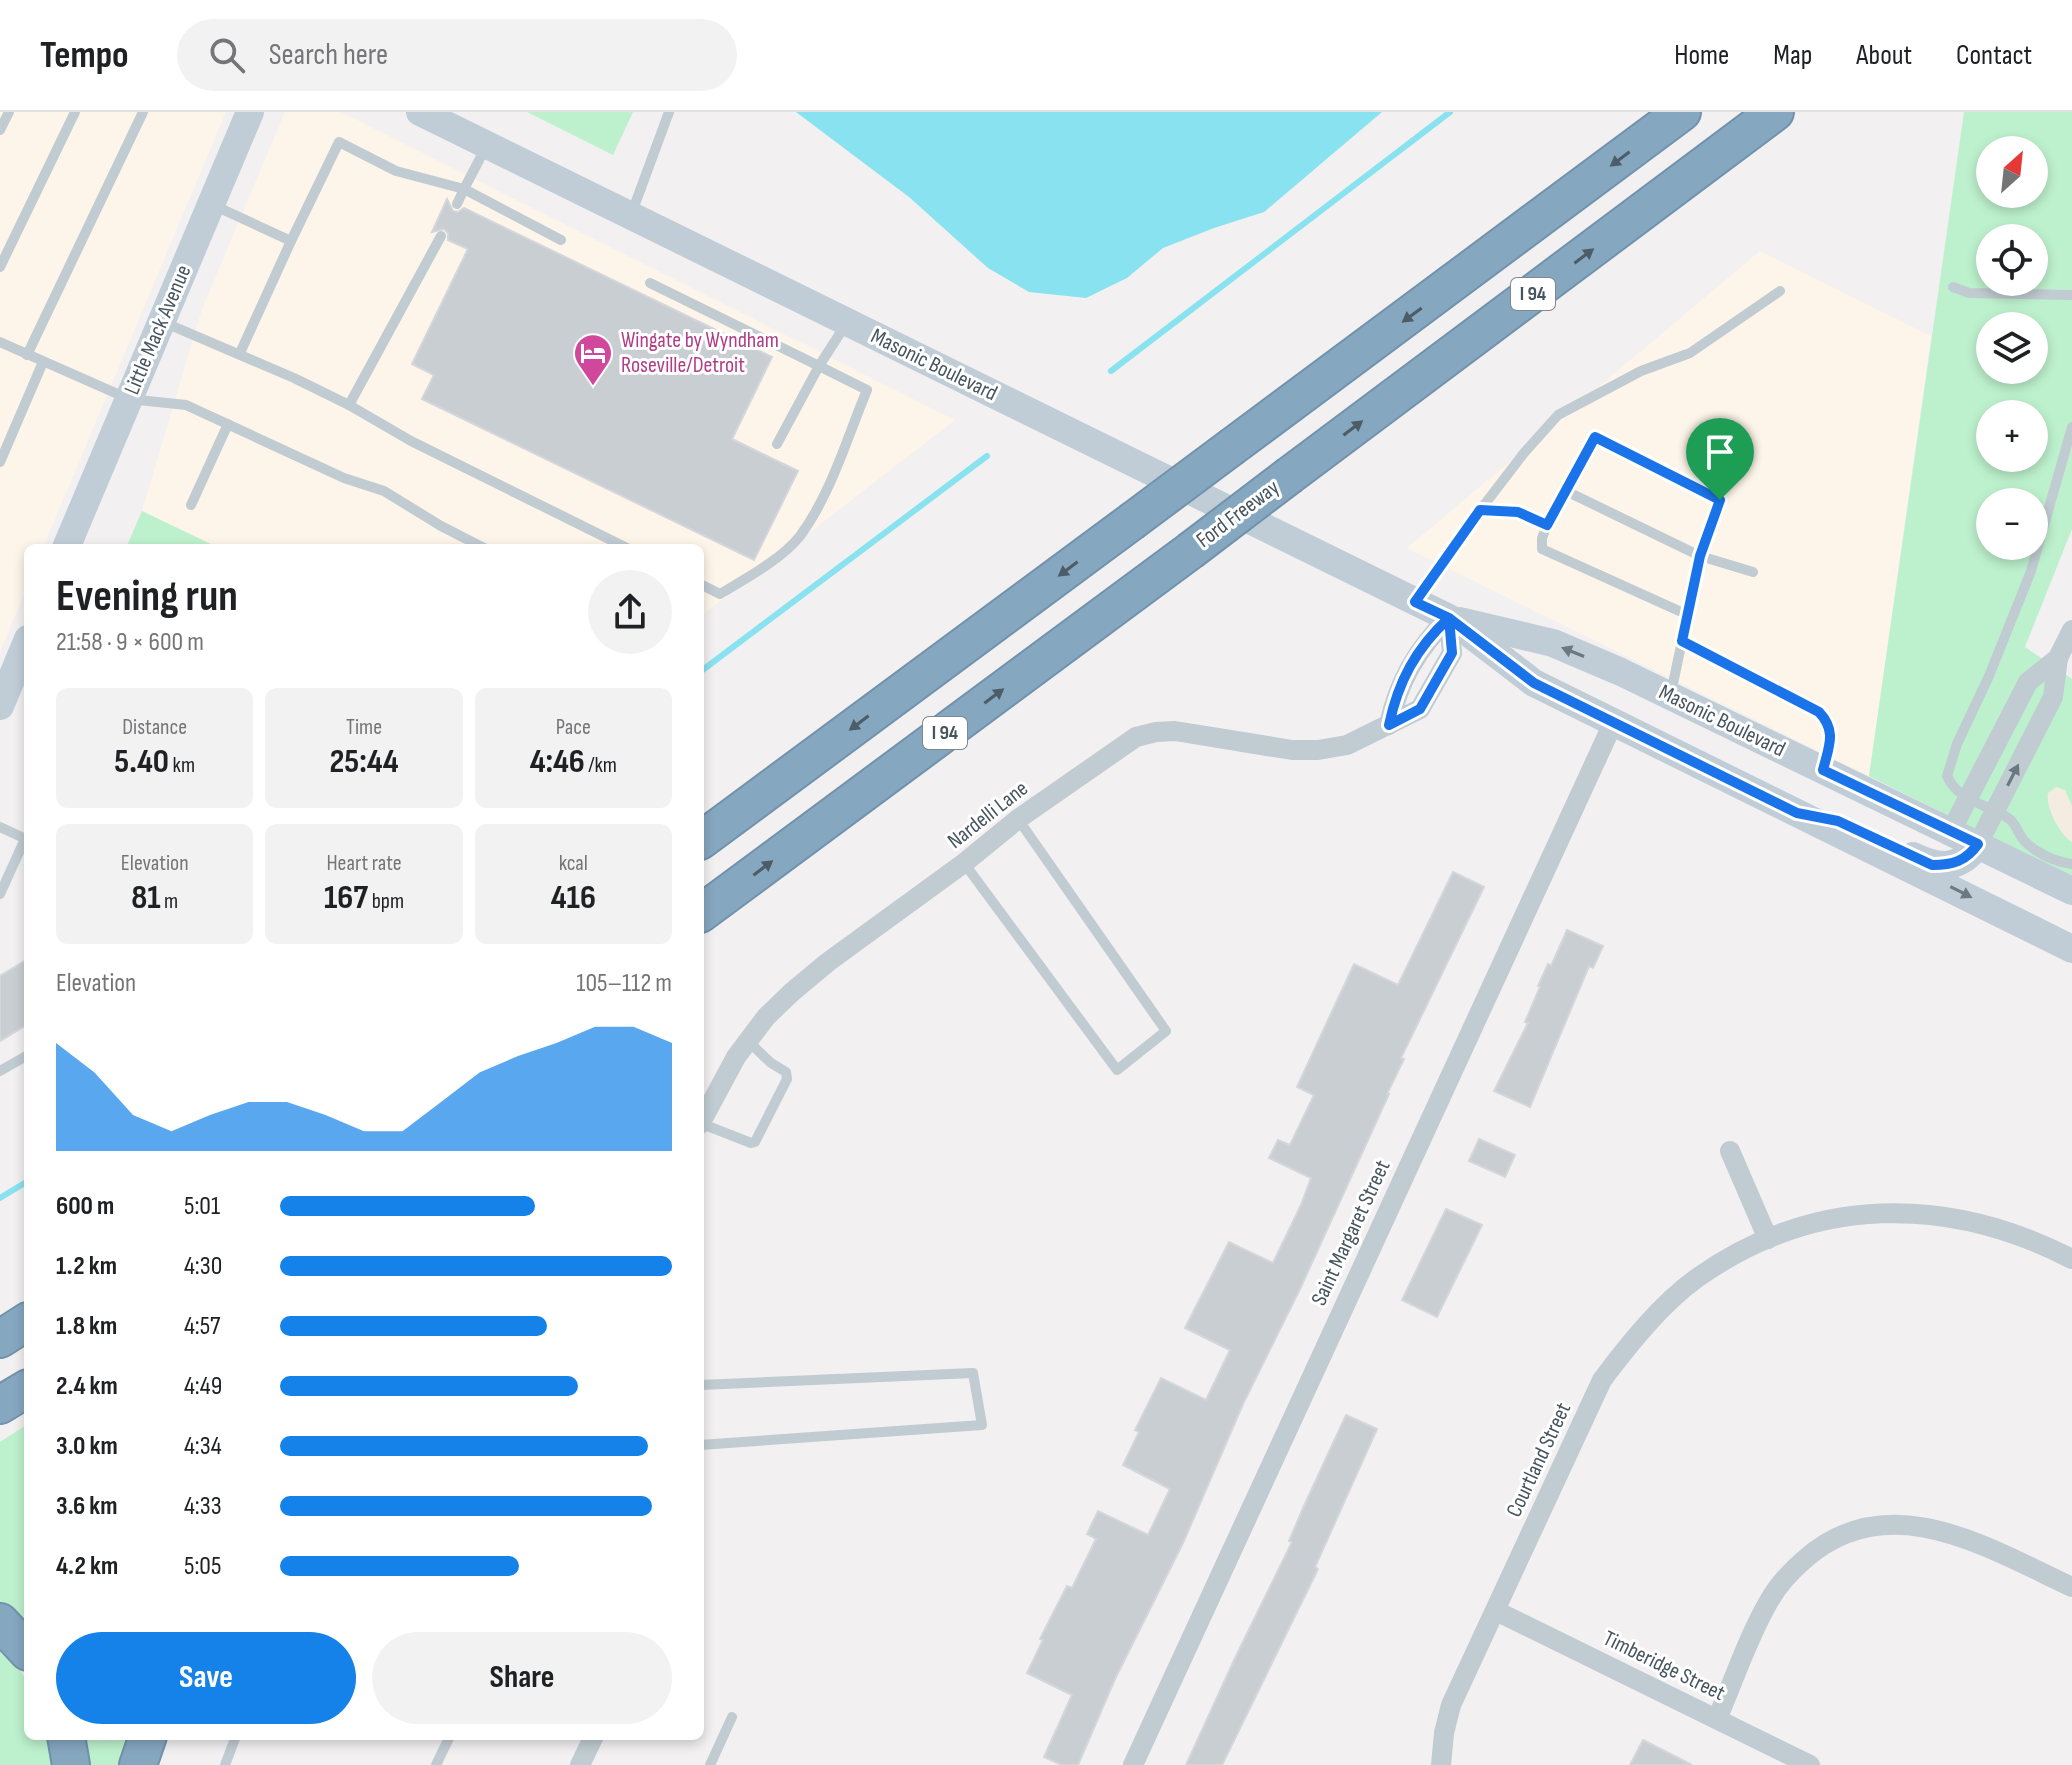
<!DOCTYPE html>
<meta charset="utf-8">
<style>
:root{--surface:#fff;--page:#f2f2f2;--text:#202124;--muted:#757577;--line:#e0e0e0;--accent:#1482e8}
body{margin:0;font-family:"Sofia Sans Condensed",sans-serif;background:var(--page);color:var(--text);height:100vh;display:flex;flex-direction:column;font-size:30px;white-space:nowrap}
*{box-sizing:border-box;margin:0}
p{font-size:26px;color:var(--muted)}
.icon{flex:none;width:44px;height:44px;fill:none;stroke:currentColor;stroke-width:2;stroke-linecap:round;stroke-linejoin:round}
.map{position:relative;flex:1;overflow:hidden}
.side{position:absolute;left:24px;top:432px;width:680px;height:1196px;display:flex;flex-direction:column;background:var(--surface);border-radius:12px;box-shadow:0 4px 12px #0003}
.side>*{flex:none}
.needle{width:52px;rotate:27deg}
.controls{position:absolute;left:1976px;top:24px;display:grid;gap:16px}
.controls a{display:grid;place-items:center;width:72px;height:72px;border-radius:50%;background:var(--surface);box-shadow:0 4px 12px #0003;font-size:40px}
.pin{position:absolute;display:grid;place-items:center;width:68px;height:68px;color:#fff;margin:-82px -34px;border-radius:50% 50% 50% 0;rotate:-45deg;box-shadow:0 0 8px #0007}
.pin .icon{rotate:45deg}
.round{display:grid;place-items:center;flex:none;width:84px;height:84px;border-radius:42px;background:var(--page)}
.summary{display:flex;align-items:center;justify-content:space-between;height:136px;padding:0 32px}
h1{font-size:44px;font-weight:700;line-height:60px}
.stats{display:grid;grid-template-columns:repeat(3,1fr);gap:12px;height:136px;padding:8px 32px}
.stats div{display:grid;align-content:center;border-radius:12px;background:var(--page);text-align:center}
.stats b{font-size:34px;font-weight:700}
.stats small{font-size:22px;font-weight:400}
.stats p{font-size:22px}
.chart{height:224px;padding:16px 32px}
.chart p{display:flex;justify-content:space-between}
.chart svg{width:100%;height:144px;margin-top:8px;fill:var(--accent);opacity:.7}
.action{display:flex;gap:16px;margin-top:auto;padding:16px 32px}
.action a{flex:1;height:92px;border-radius:48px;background:var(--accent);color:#fff;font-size:32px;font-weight:700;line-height:92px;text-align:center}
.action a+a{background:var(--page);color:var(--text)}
ul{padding:0 32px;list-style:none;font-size:26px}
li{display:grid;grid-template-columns:128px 96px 1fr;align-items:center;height:60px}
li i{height:20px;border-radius:10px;background:var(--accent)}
header{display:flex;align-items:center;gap:48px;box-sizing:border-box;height:112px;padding:0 40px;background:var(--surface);border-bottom:2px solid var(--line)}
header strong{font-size:38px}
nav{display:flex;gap:44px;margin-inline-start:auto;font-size:28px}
.search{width:560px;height:72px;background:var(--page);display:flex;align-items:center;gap:20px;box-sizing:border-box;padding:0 28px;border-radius:44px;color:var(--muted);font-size:30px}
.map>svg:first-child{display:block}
.commercial{fill:#fdf5e9}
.green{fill:#bdf1cd;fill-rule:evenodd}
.sand{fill:#f4ece0}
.water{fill:#89e2ef}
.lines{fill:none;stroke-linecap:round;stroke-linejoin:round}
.stream{stroke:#89e2ef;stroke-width:6}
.building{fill:#c9ced2;stroke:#d3d6db;stroke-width:2}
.highway-casing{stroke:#7192ac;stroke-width:40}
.lane{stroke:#c0cbd2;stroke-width:10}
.street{stroke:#c0cbd2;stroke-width:20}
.secondary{stroke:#c0cdd7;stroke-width:28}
.highway{stroke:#86a7c0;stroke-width:36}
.highway-bridge-casing{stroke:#7192ac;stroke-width:40;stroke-linecap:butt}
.highway-bridge{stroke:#86a7c0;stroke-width:36}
.oneway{fill:#4d5d68}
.oneway2{fill:#6b7982}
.oneway3{fill:#6b7881}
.route-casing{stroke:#fff;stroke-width:16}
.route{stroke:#1a73e8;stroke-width:10}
.labels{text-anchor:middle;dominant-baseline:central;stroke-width:6;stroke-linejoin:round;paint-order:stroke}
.shield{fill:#fff;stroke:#7e888e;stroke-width:2}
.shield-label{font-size:20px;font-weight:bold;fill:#47555e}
.street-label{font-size:22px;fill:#47555e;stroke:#fff}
.hotel-label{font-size:22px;fill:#b23c85;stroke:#fff;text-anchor:start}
</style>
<header>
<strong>Tempo</strong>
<div class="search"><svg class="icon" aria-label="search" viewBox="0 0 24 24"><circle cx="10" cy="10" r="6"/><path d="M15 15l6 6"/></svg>Search here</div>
<nav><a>Home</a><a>Map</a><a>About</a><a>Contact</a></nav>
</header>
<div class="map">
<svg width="2072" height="1653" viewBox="0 0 2072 1653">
<rect width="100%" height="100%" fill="#f2f0f0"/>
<!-- commercial -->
<g class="commercial">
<polygon points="0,0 226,0 43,436 28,436 28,473 0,540"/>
<polygon points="285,0 341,0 955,308 700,505 700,436 219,436 142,399 202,197"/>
<polygon points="1760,139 1931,224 1869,664 1407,436"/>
</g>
<!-- green -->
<g class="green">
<polygon points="527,0 633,0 613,43"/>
<path d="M 1964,0 L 2072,0 L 2072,417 L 2025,535 L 2072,567 L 2072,765 L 1869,664 ZM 1990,38 L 2034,38 L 2034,82 L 1990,82 ZM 1990,126 L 2034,126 L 2034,170 L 1990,170 ZM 1990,214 L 2034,214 L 2034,258 L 1990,258 ZM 1990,302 L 2034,302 L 2034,346 L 1990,346 ZM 1990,390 L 2034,390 L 2034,434 L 1990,434 Z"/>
<polygon points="142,399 219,436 126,436"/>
<polygon points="28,1312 28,1524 0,1494 0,1330"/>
<polygon points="0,1531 28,1570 28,1624 49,1624 54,1653 0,1653"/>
<polygon points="77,1624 135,1624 125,1653 81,1653"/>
</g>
<!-- sand -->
<path class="sand" d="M 2056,675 L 2065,678 L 2072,694 L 2072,730 C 2060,724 2045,694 2048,681 Z"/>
<!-- water -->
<polygon class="water" points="796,0 1382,0 1264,100 1214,116 1163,136 1127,166 1086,186 1029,180 988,156 909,85"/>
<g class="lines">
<!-- stream -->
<g class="stream">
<polyline points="1111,259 1450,0"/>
<polyline points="700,560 987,344"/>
<polyline points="0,1086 28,1069"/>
</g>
</g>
<!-- building -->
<g class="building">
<polygon points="447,87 453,99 458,100 464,96 772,245 732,327 798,359 754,448 422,287 434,263 412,252 468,137 448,128 448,121 444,117 432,120"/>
<polygon points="1453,760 1484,775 1401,946 1404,947 1387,982 1389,982 1300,1177 1243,1292 1183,1431 1115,1567 1078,1653 1062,1653 1044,1645 1072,1583 1027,1561 1043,1528 1040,1527 1067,1474 1072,1476 1096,1427 1087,1422 1098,1399 1148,1423 1170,1377 1123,1353 1139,1320 1135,1318 1161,1266 1206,1288 1230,1238 1185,1216 1229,1130 1273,1151 1301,1093 1311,1066 1269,1046 1278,1028 1290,1033 1314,983 1297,975 1354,852 1398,873"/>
<polygon points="1567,818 1603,834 1593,856 1589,854 1530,995 1494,979 1528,911 1525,910 1540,875 1538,874 1548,852 1551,854"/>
<polygon points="28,847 28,912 0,929 0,864"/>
<polygon points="1479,1027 1515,1043 1505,1065 1469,1049"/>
<polygon points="1446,1097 1482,1113 1437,1205 1402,1188"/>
<polygon points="1346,1303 1377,1317 1315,1455 1318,1457 1222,1653 1186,1653 1236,1544 1292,1430 1289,1429 1304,1394"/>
<polygon points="1643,1628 1692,1653 1630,1653"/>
</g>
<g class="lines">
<!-- highway casing -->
<g class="highway-casing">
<g id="highway">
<polyline points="1233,334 1682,0"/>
<polyline points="1290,363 1775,0"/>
<polyline points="700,729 1131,410"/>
<polyline points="700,802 1190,439"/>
<polyline points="0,1227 28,1209"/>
<polyline points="0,1293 28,1276"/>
<polyline points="0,1510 28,1540"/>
<polyline points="66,1624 71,1653"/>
<polyline points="138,1653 148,1624"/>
</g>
</g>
<!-- lane -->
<g class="lane">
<polyline points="0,18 9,0"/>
<polyline points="457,92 464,77 561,128"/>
<polyline points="213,93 291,129 339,30 396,59 464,77 487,33"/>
<polyline points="631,103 669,0"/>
<polyline points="0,155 75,0"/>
<polyline points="650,171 819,254 777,332"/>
<polyline points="1953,175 1969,181 2072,183"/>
<polyline points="163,210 294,266 349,293 411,329 627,436"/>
<polyline points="0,230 129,287 186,293 344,366 384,379 441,414 484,436"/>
<polyline points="240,241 291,129"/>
<polyline points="27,243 143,0"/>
<polyline points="349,293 441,124"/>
<path d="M 2072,315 L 2031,459 L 1989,564 L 1957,632 L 1947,664 C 1958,689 1987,692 2008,706 C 2016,711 2017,719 2022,726 C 2033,740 2055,750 2072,752"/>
<polyline points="0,350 43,250"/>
<polyline points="1566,379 1700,444 1753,460"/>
<polyline points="191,393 228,312"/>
<polyline points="1480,398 1518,400 1547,413 1595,325 1720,388 1700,444 1671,581"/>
<polyline points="1547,413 1542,426 1542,437 1688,503"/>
<path d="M 700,472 L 720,482 C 745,467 782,447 800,424 C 831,382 847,326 867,278 L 819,254 L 846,212"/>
<polyline points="1416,489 1468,414 1524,341 1558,303 1641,259 1690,241 1780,179"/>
<path d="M 1682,529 L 1819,600 C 1836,618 1829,634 1824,656"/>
<polyline points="0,715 28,728"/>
<polyline points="964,751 1117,958 1166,919 1018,707"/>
<polyline points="0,782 25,727"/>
<polyline points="0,959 28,943"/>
<polyline points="700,1011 751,1031 755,1030 787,967 786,960 771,951 748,929"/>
<polyline points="700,1273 973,1261 982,1313 700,1333"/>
<polyline points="225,1653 236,1624"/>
<polyline points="436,1653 450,1624"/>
<polyline points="710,1653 732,1605"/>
</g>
<!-- street -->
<g class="street">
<polyline points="2058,546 2072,518"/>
<path d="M 1389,613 C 1398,570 1417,536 1449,506"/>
<polyline points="1951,719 2028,570 2058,546 2053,585 1978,732"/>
<polyline points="700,1012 736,945 766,905 792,880 828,850 964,751 1018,707 1136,625 1156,620 1175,619 1292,638 1318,638 1347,633 1420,597 1452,541 1449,506"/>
<polyline points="1730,1039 1768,1127"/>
<polyline points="1496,1499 1810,1653"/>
<path d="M 1717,1607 C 1734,1568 1748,1525 1769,1489 C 1778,1473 1791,1459 1805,1447 C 1889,1373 1988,1436 2072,1475"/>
<polyline points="580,1653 594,1624"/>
<polyline points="1133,1653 1614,609"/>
<path d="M 1441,1653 L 1444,1621 L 1451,1593 L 1602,1268 C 1629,1232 1661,1192 1697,1166 C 1814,1083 1948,1083 2072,1147"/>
</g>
<!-- secondary -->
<g class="secondary">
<polyline points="420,0 1449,506 1534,571 2072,837"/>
<polyline points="66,436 250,0"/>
<polyline points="1460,509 1553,531 1621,560 2072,779"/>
<polyline points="0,594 28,527"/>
<path d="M 1913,744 C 1940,757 1960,758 1978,732"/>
</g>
<!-- highway -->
<use href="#highway" class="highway"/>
<!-- highway-bridge casing -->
<g class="highway-bridge-casing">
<g id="highway-bridge">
<polyline points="1131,410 1233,334"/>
<polyline points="1190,439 1290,363"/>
</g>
</g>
<!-- highway-bridge -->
<use href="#highway-bridge" class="highway-bridge"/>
</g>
<!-- one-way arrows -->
<defs><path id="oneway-solid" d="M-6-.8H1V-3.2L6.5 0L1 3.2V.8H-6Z" transform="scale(2)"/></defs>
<g class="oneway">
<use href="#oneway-solid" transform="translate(1620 47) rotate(143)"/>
<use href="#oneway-solid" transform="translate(1584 144) rotate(-37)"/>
<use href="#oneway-solid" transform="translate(1412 203) rotate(144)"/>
<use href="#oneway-solid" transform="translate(1353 316) rotate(-37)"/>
<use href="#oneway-solid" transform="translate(1068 457) rotate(143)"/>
<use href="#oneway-solid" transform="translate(994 584) rotate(-37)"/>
<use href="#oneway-solid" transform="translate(859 611) rotate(143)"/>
<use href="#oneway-solid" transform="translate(763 756) rotate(-37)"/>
</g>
<g class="oneway2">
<use href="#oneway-solid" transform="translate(1573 540) rotate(-158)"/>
<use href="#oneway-solid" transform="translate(1961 780) rotate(27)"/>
</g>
<use class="oneway3" href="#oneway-solid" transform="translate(2013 663) rotate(-63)"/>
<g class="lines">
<!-- route casing -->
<g class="route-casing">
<path id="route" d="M 1720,388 L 1595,325 L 1547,413 L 1518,400 L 1480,398 L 1415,490 L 1449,506 C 1416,536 1398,570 1389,613 L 1420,597 L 1452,541 L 1449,506 L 1534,571 L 1797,701 L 1838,709 L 1932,753 C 1953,753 1966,749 1978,732 L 1823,658 C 1829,634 1837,619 1819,600 L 1682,529 L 1700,444 L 1720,388"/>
</g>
<!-- route -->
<use href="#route" class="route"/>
</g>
<!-- icons -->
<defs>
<g id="hotel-pin" transform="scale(2)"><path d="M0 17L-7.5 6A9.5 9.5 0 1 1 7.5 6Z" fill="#d1479c" stroke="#fff"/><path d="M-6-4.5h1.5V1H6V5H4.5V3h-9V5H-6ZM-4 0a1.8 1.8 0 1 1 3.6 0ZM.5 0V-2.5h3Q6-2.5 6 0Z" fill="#fff"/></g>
</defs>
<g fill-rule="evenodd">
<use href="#hotel-pin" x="593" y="241"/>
</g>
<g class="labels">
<!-- shield labels -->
<g class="shield">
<rect x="1511" y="166" width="44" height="32" rx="6"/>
<rect x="923" y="605" width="44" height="32" rx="6"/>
</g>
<g class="shield-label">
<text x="1533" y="182">I 94</text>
<text x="945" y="621">I 94</text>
</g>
<!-- street labels -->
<g class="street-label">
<text transform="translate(158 218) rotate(-67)">Little Mack Avenue</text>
<text transform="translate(934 253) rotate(26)">Masonic Boulevard</text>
<text transform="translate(1238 402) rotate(-37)">Ford Freeway</text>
<text transform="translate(1722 609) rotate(26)">Masonic Boulevard</text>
<text transform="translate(988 703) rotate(-38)">Nardelli Lane</text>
<text transform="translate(1351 1121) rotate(-65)">Saint Margaret Street</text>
<text transform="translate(1539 1348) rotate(-65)">Courtland Street</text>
<text transform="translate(1664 1554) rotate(26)">Timberidge Street</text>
</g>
<!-- hotel labels -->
<g class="hotel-label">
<text x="621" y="228">Wingate by Wyndham<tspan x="621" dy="25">Roseville/Detroit</tspan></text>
</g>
</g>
</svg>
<div class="controls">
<a><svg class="needle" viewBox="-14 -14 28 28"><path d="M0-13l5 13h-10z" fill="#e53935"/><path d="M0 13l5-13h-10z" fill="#757577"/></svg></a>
<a><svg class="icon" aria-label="locate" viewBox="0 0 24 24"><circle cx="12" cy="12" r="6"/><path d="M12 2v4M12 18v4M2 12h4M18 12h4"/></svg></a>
<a><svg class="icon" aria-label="layers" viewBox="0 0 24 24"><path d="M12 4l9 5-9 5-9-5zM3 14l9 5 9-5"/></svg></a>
<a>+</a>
<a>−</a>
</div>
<div class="pin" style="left:1720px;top:388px;background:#1e9e55"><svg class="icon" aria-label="arrive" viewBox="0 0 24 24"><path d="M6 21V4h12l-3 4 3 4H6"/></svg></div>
<section class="side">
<div class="summary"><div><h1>Evening run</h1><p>21:58 · 9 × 600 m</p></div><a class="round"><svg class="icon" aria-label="share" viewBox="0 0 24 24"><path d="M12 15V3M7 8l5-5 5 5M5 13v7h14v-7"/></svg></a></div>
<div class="stats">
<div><p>Distance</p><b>5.40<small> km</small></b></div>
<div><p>Time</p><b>25:44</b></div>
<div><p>Pace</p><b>4:46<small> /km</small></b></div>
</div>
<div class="stats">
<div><p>Elevation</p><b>81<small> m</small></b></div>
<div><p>Heart rate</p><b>167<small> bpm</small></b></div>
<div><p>kcal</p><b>416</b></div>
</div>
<div class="chart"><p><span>Elevation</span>105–112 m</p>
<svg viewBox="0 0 160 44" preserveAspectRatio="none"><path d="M0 44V11L10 20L20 33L30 38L40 33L50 29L60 29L70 33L80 38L90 38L100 29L110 20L120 15L130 11L140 6L150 6L160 11V44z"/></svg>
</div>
<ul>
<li><b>600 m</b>5:01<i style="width:65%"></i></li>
<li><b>1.2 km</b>4:30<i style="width:100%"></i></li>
<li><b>1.8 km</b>4:57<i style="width:68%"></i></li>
<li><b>2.4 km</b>4:49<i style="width:76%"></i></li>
<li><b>3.0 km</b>4:34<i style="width:94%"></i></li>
<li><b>3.6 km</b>4:33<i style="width:95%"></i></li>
<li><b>4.2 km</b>5:05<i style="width:61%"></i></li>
</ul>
<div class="action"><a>Save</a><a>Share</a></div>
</section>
</div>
